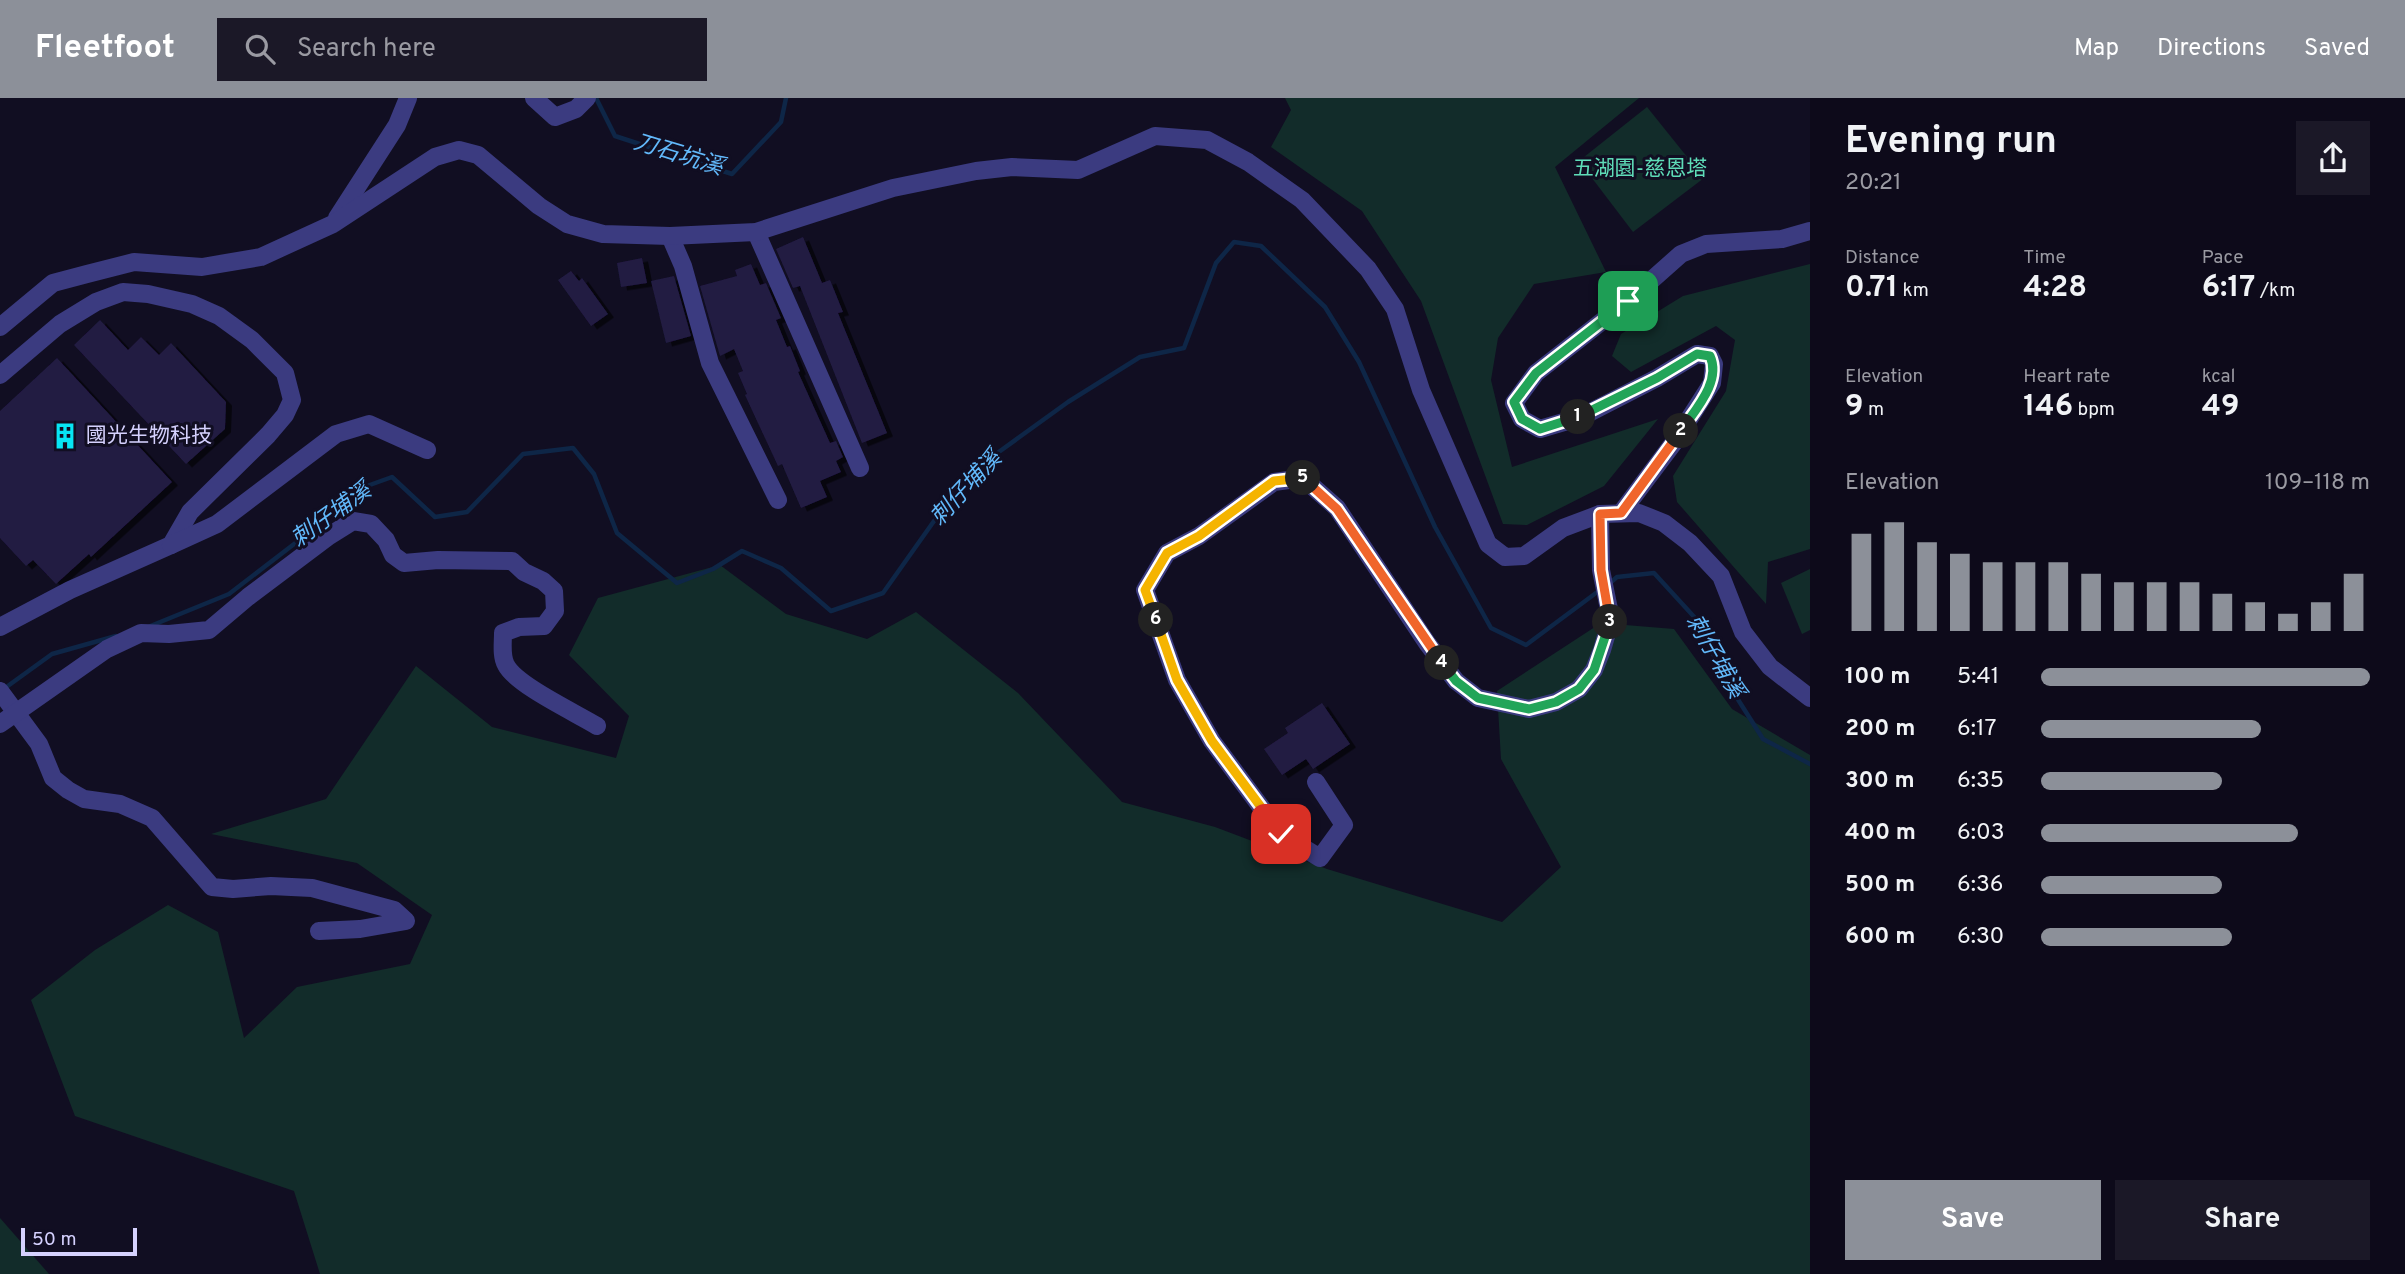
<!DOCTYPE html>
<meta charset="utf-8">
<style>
:root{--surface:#0d0a1a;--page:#1b1827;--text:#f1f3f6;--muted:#9a9aa2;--accent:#8c9099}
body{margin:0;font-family:Overpass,"Noto Sans TC",sans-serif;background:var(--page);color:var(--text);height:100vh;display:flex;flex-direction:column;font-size:26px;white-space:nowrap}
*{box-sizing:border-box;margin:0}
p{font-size:23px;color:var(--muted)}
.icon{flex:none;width:38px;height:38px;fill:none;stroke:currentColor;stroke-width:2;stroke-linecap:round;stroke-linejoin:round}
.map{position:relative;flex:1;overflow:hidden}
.side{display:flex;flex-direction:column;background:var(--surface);width:595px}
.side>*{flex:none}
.scale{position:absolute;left:21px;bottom:18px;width:116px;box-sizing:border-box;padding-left:7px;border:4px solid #d5d1fe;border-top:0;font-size:19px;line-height:24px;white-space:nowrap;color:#d5d1fe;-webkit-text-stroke:5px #110e22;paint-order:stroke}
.pin{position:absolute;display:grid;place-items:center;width:60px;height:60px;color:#fff;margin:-30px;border-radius:14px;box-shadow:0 4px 10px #0006}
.km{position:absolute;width:35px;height:35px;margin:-18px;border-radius:50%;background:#222;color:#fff;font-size:19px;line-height:35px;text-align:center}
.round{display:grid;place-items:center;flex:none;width:74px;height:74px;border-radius:0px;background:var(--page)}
.overview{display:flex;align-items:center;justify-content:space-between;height:119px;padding:0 35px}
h1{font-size:38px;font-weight:700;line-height:52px}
.figures{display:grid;grid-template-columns:repeat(3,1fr);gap:10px;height:119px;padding:7px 35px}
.figures div{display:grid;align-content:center}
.figures b{font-size:30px;font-weight:700}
.figures small{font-size:19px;font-weight:400}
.figures p{font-size:19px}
.chart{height:196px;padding:14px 35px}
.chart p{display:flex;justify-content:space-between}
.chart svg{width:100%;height:126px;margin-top:7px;stroke:var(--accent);stroke-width:6}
.button{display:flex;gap:14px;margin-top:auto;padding:14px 35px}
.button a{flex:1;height:80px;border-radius:0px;background:var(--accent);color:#fff;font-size:28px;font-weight:700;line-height:80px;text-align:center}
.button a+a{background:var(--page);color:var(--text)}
ul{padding:0 35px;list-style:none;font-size:23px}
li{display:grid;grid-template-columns:112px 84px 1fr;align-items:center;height:52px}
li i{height:18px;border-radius:9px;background:var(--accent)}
header{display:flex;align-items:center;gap:42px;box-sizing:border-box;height:98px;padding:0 35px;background:var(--accent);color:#fff}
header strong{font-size:33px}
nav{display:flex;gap:38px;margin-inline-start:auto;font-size:24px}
.search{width:490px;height:63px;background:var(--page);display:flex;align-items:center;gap:18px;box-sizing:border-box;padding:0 24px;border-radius:0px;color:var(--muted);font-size:26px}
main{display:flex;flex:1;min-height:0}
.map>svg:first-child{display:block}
.green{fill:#122c2a}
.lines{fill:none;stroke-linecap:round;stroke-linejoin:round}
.stream{stroke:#0e2647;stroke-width:4.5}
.building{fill:#221b43;filter:url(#shadow)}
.minor{stroke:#3b3b80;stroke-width:18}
.split-1-casing{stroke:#fff;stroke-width:14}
.split-2-casing{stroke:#fff;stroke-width:14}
.split-3-casing{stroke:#fff;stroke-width:14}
.split-4-casing{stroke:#fff;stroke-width:14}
.split-5-casing{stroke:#fff;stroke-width:14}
.split-6-casing{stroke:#fff;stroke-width:14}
.split-7-casing{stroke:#fff;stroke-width:14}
.split-1{stroke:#22a559;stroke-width:9}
.split-2{stroke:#22a559;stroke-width:9}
.split-3{stroke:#f0652b;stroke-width:9}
.split-4{stroke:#22a559;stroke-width:9}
.split-5{stroke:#f0652b;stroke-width:9}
.split-6{stroke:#f5b400;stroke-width:9}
.split-7{stroke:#f5b400;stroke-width:9}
.labels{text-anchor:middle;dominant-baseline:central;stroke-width:6;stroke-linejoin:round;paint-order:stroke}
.park-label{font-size:21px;fill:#5fdcb8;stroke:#110e22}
.poi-label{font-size:21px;fill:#d5d1fe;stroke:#110e22;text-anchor:start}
.water-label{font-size:23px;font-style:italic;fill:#62b9fb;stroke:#110e22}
</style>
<header>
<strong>Fleetfoot</strong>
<div class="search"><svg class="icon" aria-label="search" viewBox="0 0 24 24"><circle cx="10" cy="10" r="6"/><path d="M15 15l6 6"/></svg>Search here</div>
<nav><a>Map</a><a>Directions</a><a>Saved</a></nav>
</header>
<main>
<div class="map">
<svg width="1810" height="1176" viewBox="0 0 1810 1176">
<defs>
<filter id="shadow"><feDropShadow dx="6" dy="3.5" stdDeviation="0" flood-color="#0009"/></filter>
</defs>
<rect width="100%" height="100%" fill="#110e22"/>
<!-- green -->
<g class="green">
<polygon points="1285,0 1639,0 1555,69 1606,174 1534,186 1498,240 1491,282 1512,369 1658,321 1604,388 1527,427 1503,426 1421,203 1362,113 1271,49 1291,12"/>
<polygon points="1647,9 1704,80 1633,134 1579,63"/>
<polygon points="1810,166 1810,451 1768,464 1766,506 1677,404 1673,378 1726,293 1735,242 1716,228 1631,274 1612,258 1621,236 1683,198"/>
<polygon points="720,467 786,516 867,541 916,514 1018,595 1122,704 1215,729 1327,771 1502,824 1561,769 1501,661 1497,593 1601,525 1674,531 1732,611 1810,657 1810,1176 320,1176 294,1093 75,1018 31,902 95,852 168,807 218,834 244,940 297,889 410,866 432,817 357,765 211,736 326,701 416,568 492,629 616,660 629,618 569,557 598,500"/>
<polygon points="1810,471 1810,532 1802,536 1781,485"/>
<polygon points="0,1120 49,1176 0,1176"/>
</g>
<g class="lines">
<!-- stream -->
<g class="stream">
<polyline points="596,0 615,38 732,76 781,24 786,0"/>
<polyline points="1610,485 1617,479 1654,475 1697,522 1725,581 1763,641 1810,666"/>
<polyline points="148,529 229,496 298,443 326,417 367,388 392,379 435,419 467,414 523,356 573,350 594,376 617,435 677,485 713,471 742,453 781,470 831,513 883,495 934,423 996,356 1068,304 1140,259 1184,250 1216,165 1234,144 1261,148 1325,209 1359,264 1435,429 1491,530 1526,547 1600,492"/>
<polyline points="5,590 52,556 116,538"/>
</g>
</g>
<!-- building -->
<g class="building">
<polygon points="803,139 822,185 830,182 843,214 838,215 887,335 862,345 800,188 793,190 776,151"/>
<polygon points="642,160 647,185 621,189 617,165"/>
<polygon points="751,166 760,187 766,185 781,220 776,222 787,249 790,248 800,273 798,274 830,345 836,343 843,359 836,363 841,374 820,383 827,399 801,410 782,366 778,368 745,297 747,296 738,275 743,273 734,251 720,258 700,188 737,178 735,172"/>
<polygon points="571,173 579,183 582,180 608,216 591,228 558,182"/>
<polygon points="674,178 691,238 666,245 651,183"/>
<polygon points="100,222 128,252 141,239 159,257 171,245 226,304 225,331 186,366 74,247"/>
<polygon points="57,260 172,384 91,459 89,456 56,486 33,462 26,468 0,440 0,313"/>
<polygon points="1322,605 1350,646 1313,671 1306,661 1282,677 1264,651 1288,635 1285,630"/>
</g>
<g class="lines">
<!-- minor -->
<g class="minor">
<polyline points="534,0 555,19 576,11 587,0"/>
<polyline points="337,120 397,27 408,0"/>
<polyline points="756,134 860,370"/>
<polyline points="670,138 683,168 710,265 778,402"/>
<polyline points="0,229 53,185 87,176 134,164 202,169 261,159 333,126 435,59 459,52 478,57 539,108 567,126 603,136 670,138 756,134 893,90 976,73 1012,69 1078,72 1155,38 1207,42 1248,64 1302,102 1368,171 1395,211 1421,292 1488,446 1505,459 1524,458 1563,430 1600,416 1639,415 1664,425 1690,445 1721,478 1743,534 1770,569 1810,600"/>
<polyline points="0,277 60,226 96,204 123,194 148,196 192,206 219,218 252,242 285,275 292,302 285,317 268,337 190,414 171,447 70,492 0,529"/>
<polyline points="1621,415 1675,343 1712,285 1714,266 1710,258 1697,256 1657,280 1581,319 1540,331 1522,321 1514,305 1536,275 1628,203 1681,156 1706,146 1782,141 1810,133"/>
<polyline points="171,447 217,426 336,336 369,326 427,352"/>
<polyline points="0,593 39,646 53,680 68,692 84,701 120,706 152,720 212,789 233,791 271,788 312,790 394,812 406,823 360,831 319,833"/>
<path d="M 0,626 L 107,551 L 141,535 L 169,536 L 209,532 L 248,499 L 329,438 L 353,423 L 371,426 L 386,442 L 393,457 L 404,465 L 438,462 L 512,463 L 524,474 L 543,483 L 554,493 L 555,513 L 544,528 L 519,529 L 503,535 C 503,545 501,558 506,567 C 516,587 576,615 597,628"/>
<polyline points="1316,684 1344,727 1320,760 1281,736 1212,643 1177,582 1145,492 1167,455 1199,438 1274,384 1303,380 1337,410 1427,545 1456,583 1478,600 1529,611 1556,604 1579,591 1594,572 1602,552 1611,521 1601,472 1600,416"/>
</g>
</g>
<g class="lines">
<!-- split-1 casing -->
<g class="split-1-casing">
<polyline id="split-1" points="1578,319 1540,331 1522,321 1514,304 1536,275 1628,203"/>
</g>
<!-- split-2 casing -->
<g class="split-2-casing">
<path id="split-2" d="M 1578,319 L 1657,280 L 1697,256 L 1710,258 C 1722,284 1694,313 1681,333"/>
</g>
<!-- split-3 casing -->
<g class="split-3-casing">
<polyline id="split-3" points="1610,524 1601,472 1600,416 1621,415 1681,333"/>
</g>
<!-- split-4 casing -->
<g class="split-4-casing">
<polyline id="split-4" points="1442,565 1456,583 1478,600 1529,611 1556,604 1579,591 1594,572 1610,524"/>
</g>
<!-- split-5 casing -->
<g class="split-5-casing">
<polyline id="split-5" points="1303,380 1337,411 1442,565"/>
</g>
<!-- split-6 casing -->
<g class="split-6-casing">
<polyline id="split-6" points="1156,522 1145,492 1167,455 1199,438 1274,383 1303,380"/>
</g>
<!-- split-7 casing -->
<g class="split-7-casing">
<polyline id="split-7" points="1156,522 1177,582 1212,643 1281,736"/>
</g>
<!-- split-1 -->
<use href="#split-1" class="split-1"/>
<!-- split-2 -->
<use href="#split-2" class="split-2"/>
<!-- split-3 -->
<use href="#split-3" class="split-3"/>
<!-- split-4 -->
<use href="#split-4" class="split-4"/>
<!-- split-5 -->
<use href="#split-5" class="split-5"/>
<!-- split-6 -->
<use href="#split-6" class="split-6"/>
<!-- split-7 -->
<use href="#split-7" class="split-7"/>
</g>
<!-- icons -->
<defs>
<g id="building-bare" transform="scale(2.1)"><path d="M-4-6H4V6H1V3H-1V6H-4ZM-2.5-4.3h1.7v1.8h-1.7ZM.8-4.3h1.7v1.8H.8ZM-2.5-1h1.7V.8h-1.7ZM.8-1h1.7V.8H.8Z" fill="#07e5f4" stroke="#110e22" stroke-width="2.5" paint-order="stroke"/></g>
</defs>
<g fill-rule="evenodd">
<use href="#building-bare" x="65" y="338"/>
</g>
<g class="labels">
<!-- park labels -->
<g class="park-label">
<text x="1640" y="71">五湖園-慈恩塔</text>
</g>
<!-- poi labels -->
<g class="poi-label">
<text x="86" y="338">國光生物科技</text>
</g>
<!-- water labels -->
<g class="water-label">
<text transform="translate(678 58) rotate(17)">刀石坑溪</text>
<text transform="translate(967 391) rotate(-47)">刺仔埔溪</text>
<text transform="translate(332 418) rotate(-36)">刺仔埔溪</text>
<text transform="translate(1714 559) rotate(60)">刺仔埔溪</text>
</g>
</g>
</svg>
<div class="scale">50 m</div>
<div class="pin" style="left:1628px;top:203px;background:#1e9e55"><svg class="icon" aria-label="arrive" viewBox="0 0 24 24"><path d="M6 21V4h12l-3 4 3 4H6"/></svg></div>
<div class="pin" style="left:1281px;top:736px;background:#d93025"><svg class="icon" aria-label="check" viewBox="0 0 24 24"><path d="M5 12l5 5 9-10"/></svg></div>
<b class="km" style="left:1578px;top:319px">1</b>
<b class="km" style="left:1681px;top:333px">2</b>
<b class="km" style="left:1610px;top:524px">3</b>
<b class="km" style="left:1442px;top:565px">4</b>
<b class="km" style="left:1303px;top:380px">5</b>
<b class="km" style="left:1156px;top:522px">6</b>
</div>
<section class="side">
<div class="overview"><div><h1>Evening run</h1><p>20:21</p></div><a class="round"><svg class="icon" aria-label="share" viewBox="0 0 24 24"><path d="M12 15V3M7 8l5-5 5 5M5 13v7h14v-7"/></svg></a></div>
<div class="figures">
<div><p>Distance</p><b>0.71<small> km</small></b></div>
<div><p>Time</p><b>4:28</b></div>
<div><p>Pace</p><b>6:17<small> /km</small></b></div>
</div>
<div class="figures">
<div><p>Elevation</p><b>9<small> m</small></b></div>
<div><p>Heart rate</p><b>146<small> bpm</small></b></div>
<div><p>kcal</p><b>49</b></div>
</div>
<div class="chart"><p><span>Elevation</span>109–118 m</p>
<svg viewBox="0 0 160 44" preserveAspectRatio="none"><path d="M5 44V10M15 44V6M25 44V13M35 44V17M45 44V20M55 44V20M65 44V20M75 44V24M85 44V27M95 44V27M105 44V27M115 44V31M125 44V34M135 44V38M145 44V34M155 44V24"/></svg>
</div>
<ul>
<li><b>100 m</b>5:41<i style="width:100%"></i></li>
<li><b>200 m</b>6:17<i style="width:67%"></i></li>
<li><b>300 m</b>6:35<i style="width:55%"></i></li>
<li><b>400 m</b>6:03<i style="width:78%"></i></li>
<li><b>500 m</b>6:36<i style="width:55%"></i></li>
<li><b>600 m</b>6:30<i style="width:58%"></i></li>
</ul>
<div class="button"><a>Save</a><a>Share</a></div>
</section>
</main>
